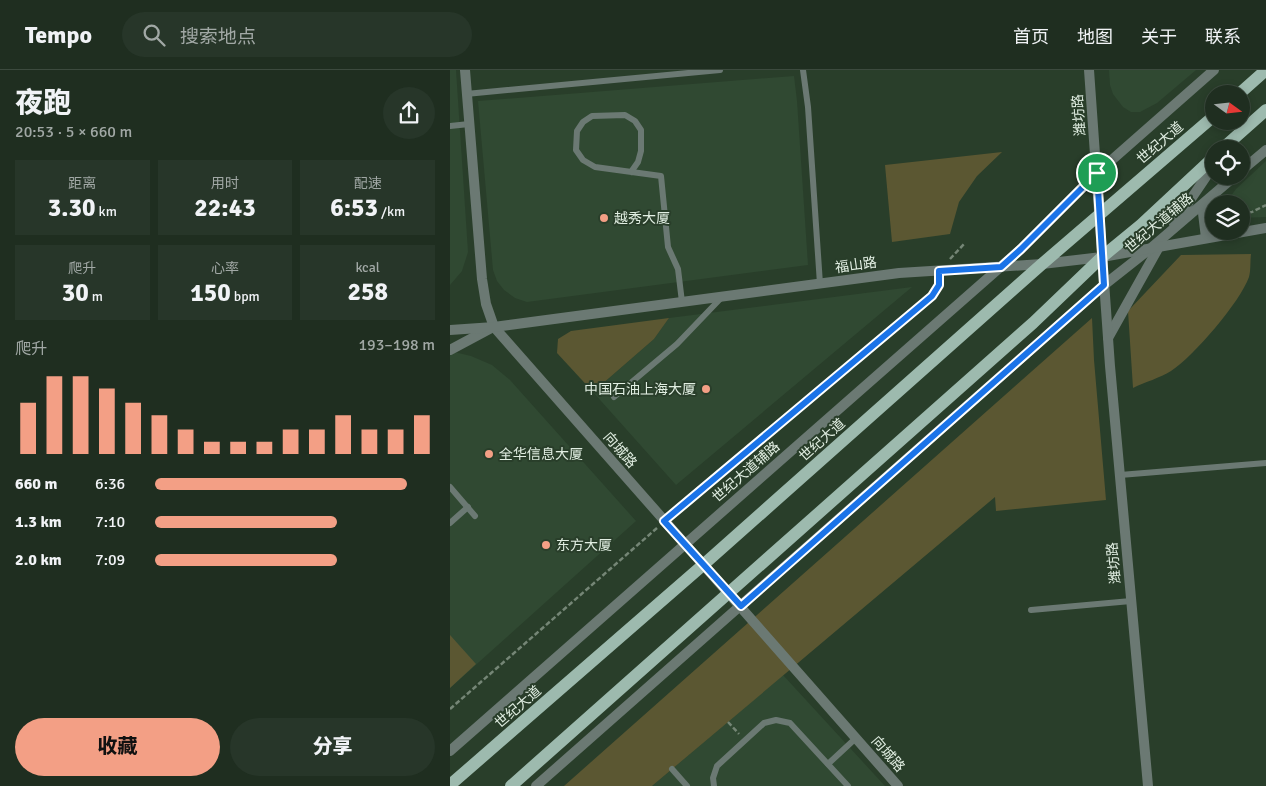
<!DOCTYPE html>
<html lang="zh">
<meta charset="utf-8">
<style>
:root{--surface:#1f2e20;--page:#273629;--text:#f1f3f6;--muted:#a1a8a5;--line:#3c4a3e;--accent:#f39f85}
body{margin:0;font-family:Signika,"Noto Sans SC",sans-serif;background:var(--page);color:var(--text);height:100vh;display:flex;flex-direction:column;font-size:19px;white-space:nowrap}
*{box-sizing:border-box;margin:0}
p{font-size:16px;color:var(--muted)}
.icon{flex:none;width:28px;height:28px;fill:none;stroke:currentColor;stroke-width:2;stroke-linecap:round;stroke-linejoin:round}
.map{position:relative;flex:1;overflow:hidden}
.side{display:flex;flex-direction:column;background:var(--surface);width:450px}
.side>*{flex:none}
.needle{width:32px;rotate:105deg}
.controls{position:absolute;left:755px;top:15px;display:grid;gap:10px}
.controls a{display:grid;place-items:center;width:45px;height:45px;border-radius:50%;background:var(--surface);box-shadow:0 2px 8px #0003,0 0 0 1px var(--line);font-size:25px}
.pin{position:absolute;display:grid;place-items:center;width:42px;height:42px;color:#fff;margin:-21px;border:2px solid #fff;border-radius:50%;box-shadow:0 1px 5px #0007}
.round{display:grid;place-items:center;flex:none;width:52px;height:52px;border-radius:26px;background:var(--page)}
.headline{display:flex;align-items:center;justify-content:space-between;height:85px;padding:0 15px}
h1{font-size:28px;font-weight:800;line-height:38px}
.stats{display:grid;grid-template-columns:repeat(3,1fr);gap:8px;height:85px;padding:5px 15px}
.stats div{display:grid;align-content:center;border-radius:0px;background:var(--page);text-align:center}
.stats b{font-size:25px;font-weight:800}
.stats small{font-size:14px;font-weight:400}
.stats p{font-size:14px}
.chart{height:140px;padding:10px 15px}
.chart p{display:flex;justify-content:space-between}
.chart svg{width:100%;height:90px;margin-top:5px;stroke:var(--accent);stroke-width:6}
.cta{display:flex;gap:10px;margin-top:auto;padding:10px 15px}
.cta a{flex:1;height:58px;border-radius:30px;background:var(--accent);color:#111;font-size:20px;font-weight:800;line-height:58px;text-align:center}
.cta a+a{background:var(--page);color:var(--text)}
ul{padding:0 15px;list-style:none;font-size:16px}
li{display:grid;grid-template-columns:80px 60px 1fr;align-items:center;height:38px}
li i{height:12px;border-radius:6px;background:var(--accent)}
header{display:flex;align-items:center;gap:30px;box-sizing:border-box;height:70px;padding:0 25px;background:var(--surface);border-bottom:1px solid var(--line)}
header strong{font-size:24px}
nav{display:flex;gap:28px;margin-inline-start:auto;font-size:18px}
.search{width:350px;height:45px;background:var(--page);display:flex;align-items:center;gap:12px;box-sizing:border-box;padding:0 18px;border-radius:28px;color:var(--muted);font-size:19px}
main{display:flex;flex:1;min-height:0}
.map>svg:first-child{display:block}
.built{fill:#304932}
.green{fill:#5b5732}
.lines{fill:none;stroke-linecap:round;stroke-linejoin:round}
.path{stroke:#758676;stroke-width:2.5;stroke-dasharray:5 2.5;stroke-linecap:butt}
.service{stroke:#6b7973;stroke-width:6}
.minor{stroke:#6b7973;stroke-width:10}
.tertiary{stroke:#6b7973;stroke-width:10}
.primary{stroke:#9dbaae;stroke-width:12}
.route-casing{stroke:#fff;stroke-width:10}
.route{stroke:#1a73e8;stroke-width:6}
.poi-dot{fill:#f39f85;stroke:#293e2a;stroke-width:2}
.labels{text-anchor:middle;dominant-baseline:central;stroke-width:4;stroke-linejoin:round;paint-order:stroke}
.street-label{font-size:14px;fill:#e1eee2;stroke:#293e2a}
.poi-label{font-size:14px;fill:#e1eee2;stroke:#293e2a;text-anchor:start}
</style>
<header>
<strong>Tempo</strong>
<div class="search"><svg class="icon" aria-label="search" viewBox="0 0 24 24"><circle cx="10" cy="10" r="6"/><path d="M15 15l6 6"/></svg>搜索地点</div>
<nav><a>首页</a><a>地图</a><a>关于</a><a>联系</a></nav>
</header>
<main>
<section class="side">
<div class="headline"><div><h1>夜跑</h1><p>20:53 · 5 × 660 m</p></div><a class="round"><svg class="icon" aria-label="share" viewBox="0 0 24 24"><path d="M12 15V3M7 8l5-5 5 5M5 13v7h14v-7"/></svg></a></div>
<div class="stats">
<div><p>距离</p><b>3.30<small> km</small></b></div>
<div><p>用时</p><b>22:43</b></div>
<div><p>配速</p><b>6:53<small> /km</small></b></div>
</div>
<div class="stats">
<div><p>爬升</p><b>30<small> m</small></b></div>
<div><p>心率</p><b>150<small> bpm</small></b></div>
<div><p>kcal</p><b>258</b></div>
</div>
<div class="chart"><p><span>爬升</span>193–198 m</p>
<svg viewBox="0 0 160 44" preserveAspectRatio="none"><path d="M5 44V19M15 44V6M25 44V6M35 44V12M45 44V19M55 44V25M65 44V32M75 44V38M85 44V38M95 44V38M105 44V32M115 44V32M125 44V25M135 44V32M145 44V32M155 44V25"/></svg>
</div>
<ul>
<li><b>660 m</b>6:36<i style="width:90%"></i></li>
<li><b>1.3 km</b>7:10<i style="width:65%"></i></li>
<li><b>2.0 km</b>7:09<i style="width:65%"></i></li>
</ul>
<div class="cta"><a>收藏</a><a>分享</a></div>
</section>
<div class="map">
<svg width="816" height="716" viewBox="0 0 816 716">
<rect width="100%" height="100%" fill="#293e2a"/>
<!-- built -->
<g class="built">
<polygon points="0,0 6,0 18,182 12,201 0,215"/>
<polygon points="659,0 746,0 707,33 690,42 681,42 673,37 663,24 660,15"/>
<polygon points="344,6 347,31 358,195 77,232 65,228 54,220 47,211 43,200 28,31"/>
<polygon points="816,91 816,147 791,148 791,134 777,134 778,130 786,119"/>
<polygon points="462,217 226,415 143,322 204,269 219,248"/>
<polygon points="0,281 21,286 42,295 60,310 186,451 0,618"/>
<polygon points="333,605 435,716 202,716"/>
</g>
<!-- green -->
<g class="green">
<polygon points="552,82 527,106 509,132 500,164 442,172 435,95"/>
<path d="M 801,184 C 800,191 801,200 799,207 C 790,232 744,286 721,301 C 710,308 695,312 683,318 L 678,241 L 731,185 Z"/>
<polygon points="219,248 204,269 143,322 107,283 108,269 121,261"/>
<polygon points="642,248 644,290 656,430 546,441 545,427 202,716 114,716"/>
<polygon points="0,565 26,594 0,618"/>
</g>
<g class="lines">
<!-- path -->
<g class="path">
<polyline points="791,143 802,142 816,135"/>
<polyline points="500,189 514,174"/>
<polyline points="222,445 482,226 489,215 489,211"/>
<polyline points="0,639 207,458"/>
<polyline points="278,652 289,664"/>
</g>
<!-- service -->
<g class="service">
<polyline points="353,0 358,37 370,214"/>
<polyline points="16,24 270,0"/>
<polyline points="0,56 19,54"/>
<polyline points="181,102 188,92 191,81 191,60 185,51 175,45 142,46 133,52 127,61 126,80 133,90 145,97 211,106 218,177 228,199 232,232"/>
<polyline points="164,327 227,274 272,227"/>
<polyline points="670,405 816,393"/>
<polyline points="0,417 25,446"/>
<polyline points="0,453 18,437"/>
<polyline points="581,540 681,531"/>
<polyline points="378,694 406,668"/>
<polyline points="222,699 237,716"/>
<polyline points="264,716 263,708 267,696 314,653 326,650 340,653 398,716"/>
</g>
<!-- minor -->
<g class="minor">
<polyline points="15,0 32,209 36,234 44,257 448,716"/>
<polyline points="791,101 816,80"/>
<polyline points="752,135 756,168"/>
<polyline points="724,154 764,95"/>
<polyline points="658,268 710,175"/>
<polyline points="0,280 43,257"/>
<polyline points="0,681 571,179 647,103 764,0"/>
<polyline points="86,716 654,215 701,178 785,106"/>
</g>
<!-- tertiary -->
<g class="tertiary">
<polyline points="639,0 660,296 698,716"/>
<polyline points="0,260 44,257 449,203 592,194 652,187 816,158"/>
</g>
<!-- primary -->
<g class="primary">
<polyline points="789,24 816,0"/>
<polyline points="772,79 816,40"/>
<polyline points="0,715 253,495 592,194 764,46"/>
<polyline points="61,716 583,253 652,187 691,155 764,87"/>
</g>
</g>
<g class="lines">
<!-- route casing -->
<g class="route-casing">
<polygon id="route" points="647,103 654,215 291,536 214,451 482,226 489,215 489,201 551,197 571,179"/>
</g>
<!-- route -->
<use href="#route" class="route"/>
</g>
<!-- markers -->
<g class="poi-dot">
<circle cx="154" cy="148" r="5"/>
<circle cx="256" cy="319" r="5"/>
<circle cx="39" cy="384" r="5"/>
<circle cx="96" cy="475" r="5"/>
</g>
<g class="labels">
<!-- street labels -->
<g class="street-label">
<text transform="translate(629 45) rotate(-94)">潍坊路</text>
<text transform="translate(710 73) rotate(-41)">世纪大道</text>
<text transform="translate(709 153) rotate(-40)">世纪大道辅路</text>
<text transform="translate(406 195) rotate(-8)">福山路</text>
<text transform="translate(372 370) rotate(-42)">世纪大道</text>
<text transform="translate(170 380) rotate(49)">向城路</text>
<text transform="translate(296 402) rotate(-41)">世纪大道辅路</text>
<text transform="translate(664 493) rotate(-95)">潍坊路</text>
<text transform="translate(68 637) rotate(-41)">世纪大道</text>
<text transform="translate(438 684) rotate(49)">向城路</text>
</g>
<!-- poi labels -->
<g class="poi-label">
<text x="164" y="148">越秀大厦</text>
<text x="246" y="319" text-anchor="end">中国石油上海大厦</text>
<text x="49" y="384">全华信息大厦</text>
<text x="106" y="475">东方大厦</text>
</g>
</g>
</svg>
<div class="controls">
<a><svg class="needle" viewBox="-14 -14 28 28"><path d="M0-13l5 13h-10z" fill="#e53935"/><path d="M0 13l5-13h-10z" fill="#a1a8a5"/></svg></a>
<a><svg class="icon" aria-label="locate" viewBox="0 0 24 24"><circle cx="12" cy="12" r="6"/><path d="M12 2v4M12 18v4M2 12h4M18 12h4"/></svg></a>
<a><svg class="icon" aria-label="layers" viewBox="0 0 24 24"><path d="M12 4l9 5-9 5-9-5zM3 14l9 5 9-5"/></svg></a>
</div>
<div class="pin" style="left:647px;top:103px;background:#1e9e55"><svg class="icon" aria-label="arrive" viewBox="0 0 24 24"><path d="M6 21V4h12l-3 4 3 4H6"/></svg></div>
</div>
</main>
